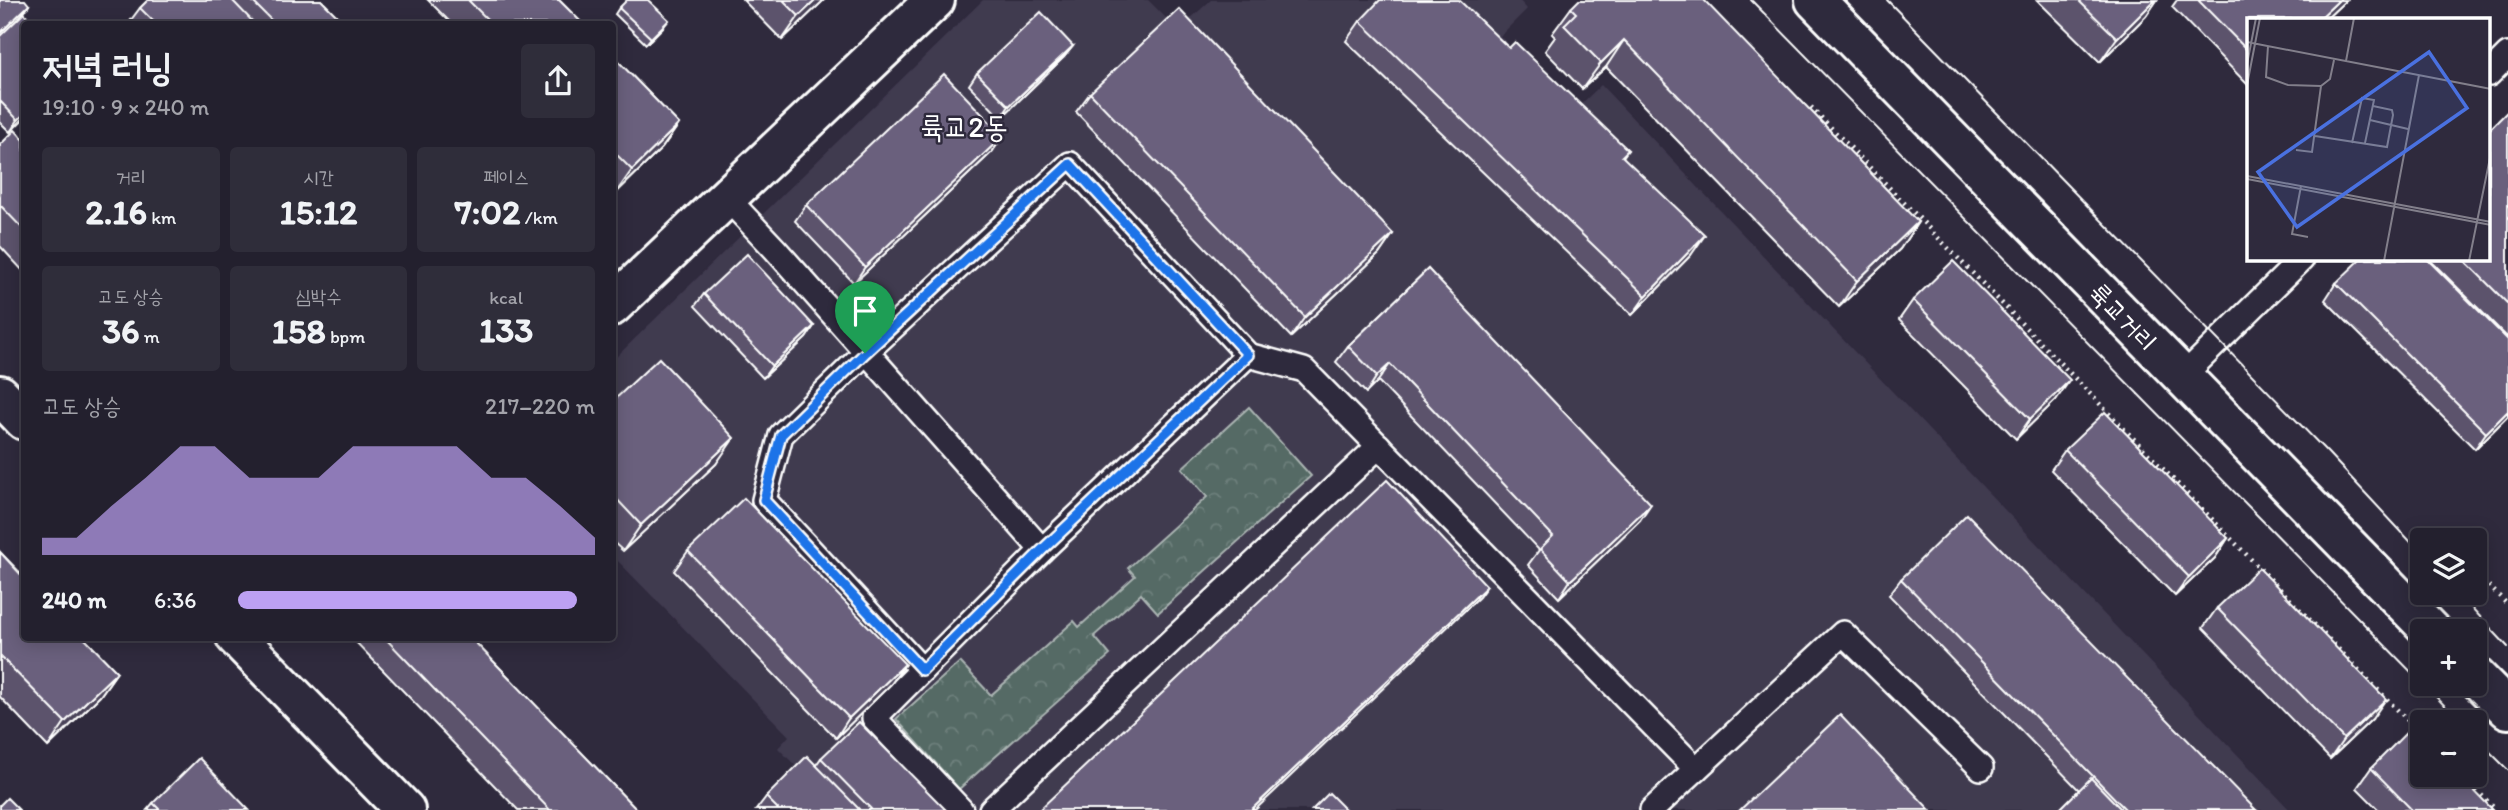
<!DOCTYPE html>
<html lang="ko">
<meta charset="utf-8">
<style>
:root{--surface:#23202e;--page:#2f2d3a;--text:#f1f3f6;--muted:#a3a3aa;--line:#403e4a;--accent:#bca0f2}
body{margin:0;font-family:Itim,"Poor Story",sans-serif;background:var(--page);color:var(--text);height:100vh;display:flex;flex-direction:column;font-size:26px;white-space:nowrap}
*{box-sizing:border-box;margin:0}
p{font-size:23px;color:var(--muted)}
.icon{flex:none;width:38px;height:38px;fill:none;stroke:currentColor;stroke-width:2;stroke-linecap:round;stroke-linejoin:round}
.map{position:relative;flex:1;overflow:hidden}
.drawer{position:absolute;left:21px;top:21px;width:595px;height:620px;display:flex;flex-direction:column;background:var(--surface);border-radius:7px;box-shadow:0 4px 18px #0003,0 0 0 2px var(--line)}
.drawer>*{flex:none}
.buttons{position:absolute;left:2410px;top:528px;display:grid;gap:14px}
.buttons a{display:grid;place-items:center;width:77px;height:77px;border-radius:7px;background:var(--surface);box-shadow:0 4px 18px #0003,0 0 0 2px var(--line);font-size:35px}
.pin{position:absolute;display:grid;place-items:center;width:60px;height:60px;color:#fff;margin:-72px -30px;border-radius:50% 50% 50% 0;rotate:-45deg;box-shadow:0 0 7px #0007}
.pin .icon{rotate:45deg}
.round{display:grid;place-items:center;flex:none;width:74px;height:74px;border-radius:7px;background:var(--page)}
.headline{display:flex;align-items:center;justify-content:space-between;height:119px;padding:0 21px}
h1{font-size:38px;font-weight:700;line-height:52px}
.metrics{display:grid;grid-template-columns:repeat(3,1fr);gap:10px;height:119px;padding:7px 21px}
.metrics div{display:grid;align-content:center;border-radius:7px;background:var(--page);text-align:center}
.metrics b{font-size:35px;font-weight:700}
.metrics small{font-size:19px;font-weight:400}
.metrics p{font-size:19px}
.chart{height:196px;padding:14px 21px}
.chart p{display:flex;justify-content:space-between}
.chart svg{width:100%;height:126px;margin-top:7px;fill:var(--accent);opacity:.7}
ul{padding:0 21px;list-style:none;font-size:23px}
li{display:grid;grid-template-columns:112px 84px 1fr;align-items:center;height:52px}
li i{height:18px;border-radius:9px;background:var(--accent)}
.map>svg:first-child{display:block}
.built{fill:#413a50}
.forest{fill:url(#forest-crowns);stroke:#aab4b2;stroke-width:2}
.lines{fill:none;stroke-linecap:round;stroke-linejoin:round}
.lane-casing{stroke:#fff;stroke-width:28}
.secondary-casing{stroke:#fff;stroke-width:44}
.path{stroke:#fff;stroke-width:4.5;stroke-dasharray:2 5;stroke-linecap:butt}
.lane{stroke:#2f2a3d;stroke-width:23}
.secondary{stroke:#2f2a3d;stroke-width:38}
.tram{stroke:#fff;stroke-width:2}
.wall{fill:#5b536c;stroke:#fff;stroke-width:2}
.shaded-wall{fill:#4a4358;stroke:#fff;stroke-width:2}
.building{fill:#6a607d;stroke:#fff;stroke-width:2}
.route-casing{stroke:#fff;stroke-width:14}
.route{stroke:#1a73e8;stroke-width:9}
.labels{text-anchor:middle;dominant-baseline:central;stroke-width:5;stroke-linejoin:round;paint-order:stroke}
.street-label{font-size:26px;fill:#fff;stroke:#2f2a3d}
.quarter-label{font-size:30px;fill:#fff;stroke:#2f2a3d}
.inset-road{fill:none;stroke:#827f8b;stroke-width:2}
.view{fill:#4a71e0;fill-opacity:0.15;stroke:#4a71e0;stroke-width:3.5}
.inset-edge{fill:none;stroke:#fff;stroke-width:3.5}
</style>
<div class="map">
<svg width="2508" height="810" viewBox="0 0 2508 810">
<defs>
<pattern id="forest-crowns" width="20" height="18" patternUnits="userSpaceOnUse" patternTransform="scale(1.75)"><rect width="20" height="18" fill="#556a65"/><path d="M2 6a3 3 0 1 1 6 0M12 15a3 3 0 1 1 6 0" fill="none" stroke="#6e807c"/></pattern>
</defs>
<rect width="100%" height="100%" fill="#2f2a3d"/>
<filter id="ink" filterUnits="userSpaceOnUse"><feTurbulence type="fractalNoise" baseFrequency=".0143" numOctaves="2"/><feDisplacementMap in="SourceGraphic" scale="14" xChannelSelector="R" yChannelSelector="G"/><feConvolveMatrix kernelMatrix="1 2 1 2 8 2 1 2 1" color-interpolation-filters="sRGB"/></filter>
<g filter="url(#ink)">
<!-- built -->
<polygon class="built" points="983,0 1148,0 1178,30 1211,0 1519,0 1527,9 1500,36 1573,112 1601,85 2290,810 839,810 778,748 789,736 613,556 613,360"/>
<!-- forest -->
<polygon class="forest" points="1249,407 1311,476 1158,613 1141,594 1094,636 1110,655 959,789 896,719 960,662 991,695 1074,621 1079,627 1135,576 1128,568 1207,497 1182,468"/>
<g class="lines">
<!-- lane casing -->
<g class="lane-casing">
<g id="lane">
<polyline points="2489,74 2508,55"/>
<polyline points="727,198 775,249 1042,550"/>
<polyline points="2182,377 2302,259"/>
<polyline points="922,670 764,500 781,435 865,353 1070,164 1248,355 1304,370 1696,769"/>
<polyline points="961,810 874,718 1042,550 1248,355"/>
<polyline points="991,810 1379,446"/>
<polyline points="1652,810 1843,633 1981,768"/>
</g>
</g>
<!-- secondary casing -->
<g class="secondary-casing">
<g id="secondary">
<polyline points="1815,0 2432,632"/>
<polyline points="612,306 935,0"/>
<polyline points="0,395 24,420"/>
<polyline points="236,637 405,810"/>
<polyline points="2474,675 2508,709"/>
</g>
</g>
<!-- path -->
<g class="path">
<polyline points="1811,107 2422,735"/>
<polyline points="2442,538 2445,541"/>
<polyline points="2474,571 2508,605"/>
<polyline points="2462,775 2496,810"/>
</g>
<!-- lane -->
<use href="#lane" class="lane"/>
<!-- secondary -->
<use href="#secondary" class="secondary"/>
<!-- tram -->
<g class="tram">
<polyline points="1751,0 2422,683"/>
<polyline points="1887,0 2328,453 2422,554"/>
<polyline points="2458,593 2508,647"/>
<polyline points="2424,684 2461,723"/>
<polyline points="2474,736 2508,770"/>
</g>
</g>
<!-- wall -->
<g class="wall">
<polygon points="0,0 29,5 24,13 24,118 10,132 0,122"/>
<polygon points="148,0 321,0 345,24 128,24 140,8"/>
<polygon points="428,0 559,0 583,24 452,24"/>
<polygon points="743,0 824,0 782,40"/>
<polygon points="2037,0 2157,0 2146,16 2100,62"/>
<polygon points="2177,0 2346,0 2326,19 2249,19 2249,86 2172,7"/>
<polygon points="619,8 664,26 646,44 615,14"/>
<polygon points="1571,8 1918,222 1900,249 1839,307 1606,67 1582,89 1545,51 1555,37 1552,34"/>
<polygon points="1360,21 1509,48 1628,150 1623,157 1691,255 1632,315 1346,41"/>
<polygon points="1073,46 1064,57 1001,118 969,85 977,73"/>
<polygon points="612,55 679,124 662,148 615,194 612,191"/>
<polygon points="1090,93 1393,234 1379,254 1291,337 1076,112"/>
<polygon points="2508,111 2508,338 2429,259 2489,259"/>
<polygon points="1003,136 992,152 854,283 795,221 806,205"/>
<polygon points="24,140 24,272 0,246 0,145"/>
<polygon points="1428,269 1640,520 1559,598 1528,565 1539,550 1378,381 1366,393 1336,362 1348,346"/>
<polygon points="2336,283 2508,416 2475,449 2325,300"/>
<polygon points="704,294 814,326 806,338 763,378 695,306"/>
<polygon points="1913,300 2056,400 2016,439 1899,320"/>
<polygon points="612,402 716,464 623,551 612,541"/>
<polygon points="2065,450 2228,538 2215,558 2175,596 2051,470"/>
<polygon points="688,551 905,664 891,684 836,738 674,571"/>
<polygon points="0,552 117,672 100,696 48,747 0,697"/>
<polygon points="1901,579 2256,810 2059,810 2079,790 1889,595"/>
<polygon points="2217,608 2372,719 2330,759 2203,628"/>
<polygon points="351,637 470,637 637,810 518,810"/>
<polygon points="821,758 946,810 756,810 766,797 816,765"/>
<polygon points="2371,768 2493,810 2379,810 2357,788"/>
<polygon points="153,803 249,810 147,810"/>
</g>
<!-- shaded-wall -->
<g class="shaded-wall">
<polygon points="816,0 824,0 782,40 799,16"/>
<polygon points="2155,0 2157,0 2146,16 2100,62 2117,38"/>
<polygon points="2339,0 2346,0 2326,19 2319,19"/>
<polygon points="29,5 15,25 0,40 0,33"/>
<polygon points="669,20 664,26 646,44 651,38"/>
<polygon points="1624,40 1606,67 1582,89 1601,63"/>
<polygon points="1073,46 1064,57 1001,118 1009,106"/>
<polygon points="24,114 24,118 10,132 18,120"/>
<polygon points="679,124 662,148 615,194 632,170"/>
<polygon points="1003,136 992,152 854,283 865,267"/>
<polygon points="1918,222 1900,249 1839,307 1857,281"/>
<polygon points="1393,234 1379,254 1291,337 1305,317"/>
<polygon points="1705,235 1691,255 1632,315 1646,296"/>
<polygon points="814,326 806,338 763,378 772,366"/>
<polygon points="1390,364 1378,381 1366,393 1377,376"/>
<polygon points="2070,380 2056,400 2016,439 2030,419"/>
<polygon points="2508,411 2508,416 2475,449 2486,433"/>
<polygon points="734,438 716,464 623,551 641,525"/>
<polygon points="1651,504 1640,520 1559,598 1570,581"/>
<polygon points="2228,538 2215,558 2175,596 2189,577"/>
<polygon points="1487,586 1479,597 1255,810 1251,810"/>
<polygon points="905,664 891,684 836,738 849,718"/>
<polygon points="117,672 100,696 48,747 65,722"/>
<polygon points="2386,699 2372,719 2330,759 2344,739"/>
</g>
<!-- building -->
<g class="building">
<polygon points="0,0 25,0 29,5 0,33"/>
<polygon points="148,0 232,0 255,24 156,24 140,8"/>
<polygon points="251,0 321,0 345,24 269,24 272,21"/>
<polygon points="468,0 559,0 583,24 492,24"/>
<polygon points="627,0 648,0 669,20 651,38 619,8"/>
<polygon points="783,0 816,0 799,16"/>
<polygon points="1380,0 1459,0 1509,48 1515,42 1628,150 1622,156 1705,235 1646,296 1360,21"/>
<polygon points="1579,0 1704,0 1918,222 1857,281 1624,40 1601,63 1564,25 1576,13 1571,8"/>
<polygon points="2078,0 2155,0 2117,38"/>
<polygon points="2198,0 2339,0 2319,19 2249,19 2249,52"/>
<polygon points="1179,9 1393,234 1305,317 1090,93"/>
<polygon points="1041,12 1073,46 1009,106 977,73"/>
<polygon points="24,13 35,24 24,24 24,114 18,120 0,101 0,36"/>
<polygon points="612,55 679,124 632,170 612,150"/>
<polygon points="944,74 1003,136 865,267 806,205"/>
<polygon points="2508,111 2508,304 2463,259 2489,259 2489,130"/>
<polygon points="15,130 24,140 24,230 0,205 0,145"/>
<polygon points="747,254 814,326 772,366 704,294"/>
<polygon points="2361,259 2427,259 2508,340 2508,411 2486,433 2336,283"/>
<polygon points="1953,261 2070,380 2030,419 1913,300"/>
<polygon points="1428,269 1651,504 1570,581 1540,549 1553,536 1390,364 1377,376 1348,346"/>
<polygon points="659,358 734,438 641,525 612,494 612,402"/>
<polygon points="2105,412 2228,538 2189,577 2065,450"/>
<polygon points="1387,480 1487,586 1251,810 1039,810"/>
<polygon points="744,498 905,664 849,718 688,551"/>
<polygon points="1967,514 2256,810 2126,810 1901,579"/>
<polygon points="0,552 24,578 24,637 83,637 117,672 65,722 0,656"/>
<polygon points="2259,568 2386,699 2344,739 2217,608"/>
<polygon points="384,637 470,637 637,810 550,810"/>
<polygon points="1840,715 1930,810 1740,810"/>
<polygon points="859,722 946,810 872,810 821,758"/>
<polygon points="2412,727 2422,737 2422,775 2459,775 2493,810 2412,810 2371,768"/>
<polygon points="807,756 860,810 779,810 766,797"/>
<polygon points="199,758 249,810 160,810 153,803"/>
<polygon points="2091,778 2122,810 2059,810"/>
<polygon points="1329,793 1346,810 1312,810"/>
<polygon points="7,798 19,810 0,810 0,805"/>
</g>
</g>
<g class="lines" filter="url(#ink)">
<!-- route casing -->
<g class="route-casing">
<polygon id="route" points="1070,164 1248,355 1042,550 922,670 764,500 781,435 865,353"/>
</g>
<!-- route -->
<use href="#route" class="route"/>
</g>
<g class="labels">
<!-- street labels -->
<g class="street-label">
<text transform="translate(2123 317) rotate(46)">륙교거리</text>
</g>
<!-- quarter labels -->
<g class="quarter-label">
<text x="964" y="126">륙교2동</text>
</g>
</g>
<!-- overview -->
<g transform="translate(2247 18)">
<rect width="243" height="243" fill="#2f2a3d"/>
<path class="inset-road" d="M 0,24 L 244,71M 21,28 L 19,59 L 41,67 L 74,68 L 83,61 L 87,42M 99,43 L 107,0M 0,46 L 9,0M 0,67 L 13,0M 123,102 L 161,111M 68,118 L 140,129 L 146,97 L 145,92 L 126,88M 105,125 L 115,80 L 127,82 L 118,125M 49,132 L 65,134 L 74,68M 0,158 L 244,204M 0,161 L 244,207M 54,168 L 45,216 L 61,219M 137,243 L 172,57M 222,243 L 244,135"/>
<path class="view" d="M 182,34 L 220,90 L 50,209 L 11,154 Z"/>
<rect width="243" height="243" class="inset-edge"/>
</g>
</svg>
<div class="buttons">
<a><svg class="icon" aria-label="layers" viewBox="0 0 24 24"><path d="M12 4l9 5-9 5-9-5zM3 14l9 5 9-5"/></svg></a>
<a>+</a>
<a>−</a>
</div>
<div class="pin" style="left:865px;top:353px;background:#1e9e55"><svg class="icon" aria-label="arrive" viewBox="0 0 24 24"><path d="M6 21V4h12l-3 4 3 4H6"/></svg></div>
<section class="drawer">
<div class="headline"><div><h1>저녁 러닝</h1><p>19:10 · 9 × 240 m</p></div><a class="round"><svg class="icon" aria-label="share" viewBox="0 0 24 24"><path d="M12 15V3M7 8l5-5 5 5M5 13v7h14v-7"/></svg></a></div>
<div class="metrics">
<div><p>거리</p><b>2.16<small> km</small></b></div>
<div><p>시간</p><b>15:12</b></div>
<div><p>페이스</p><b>7:02<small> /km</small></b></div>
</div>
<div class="metrics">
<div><p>고도 상승</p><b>36<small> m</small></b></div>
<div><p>심박수</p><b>158<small> bpm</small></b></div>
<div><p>kcal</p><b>133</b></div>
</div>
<div class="chart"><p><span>고도 상승</span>217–220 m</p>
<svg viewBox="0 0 160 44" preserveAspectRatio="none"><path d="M0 44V38L10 38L20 27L30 17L40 6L50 6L60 17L70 17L80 17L90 6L100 6L110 6L120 6L130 17L140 17L150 27L160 38V44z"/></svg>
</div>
<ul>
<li><b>240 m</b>6:36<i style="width:95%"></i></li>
</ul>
</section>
</div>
